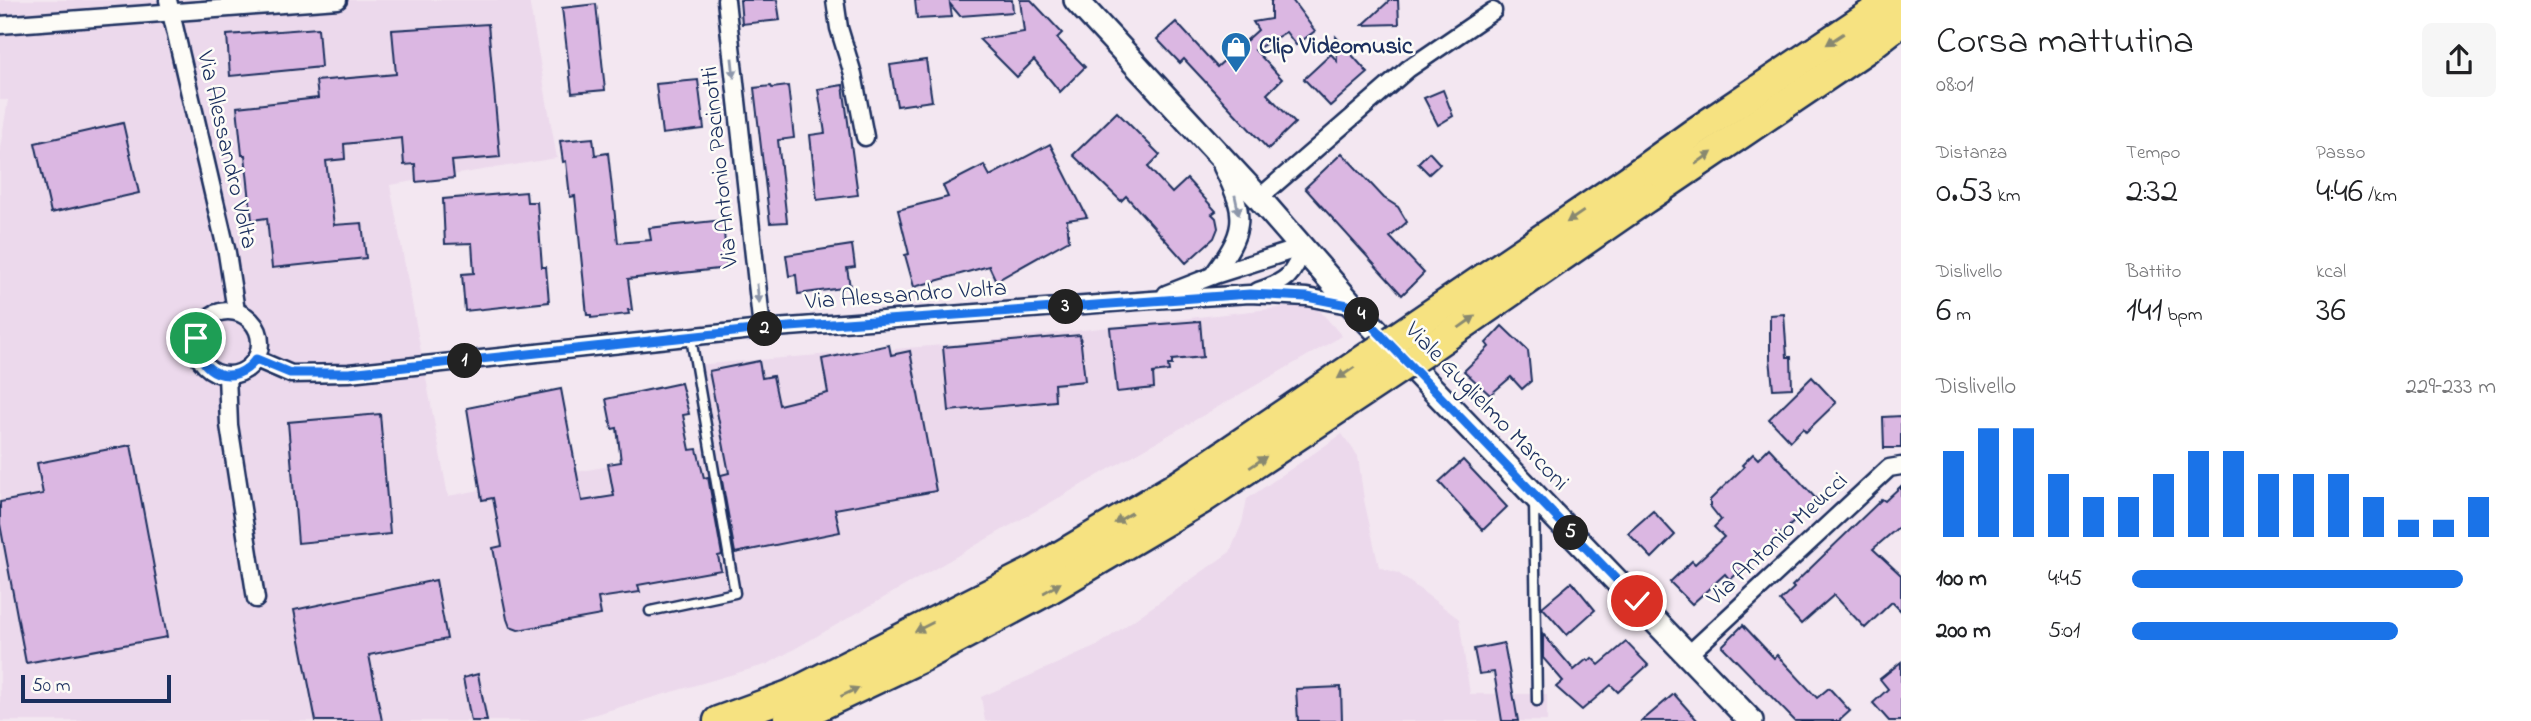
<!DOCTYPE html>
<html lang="it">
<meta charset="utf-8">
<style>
:root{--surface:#fff;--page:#f6f6f6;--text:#202124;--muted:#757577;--accent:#1a73e8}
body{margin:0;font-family:"Indie Flower",sans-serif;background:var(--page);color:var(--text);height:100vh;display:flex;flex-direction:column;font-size:26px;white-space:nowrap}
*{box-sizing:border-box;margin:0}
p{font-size:23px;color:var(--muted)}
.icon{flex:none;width:38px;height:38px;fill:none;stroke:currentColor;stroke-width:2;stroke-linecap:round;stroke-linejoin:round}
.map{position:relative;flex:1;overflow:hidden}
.panel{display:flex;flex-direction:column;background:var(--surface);width:630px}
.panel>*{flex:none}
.scale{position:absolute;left:21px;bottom:18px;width:150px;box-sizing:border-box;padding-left:7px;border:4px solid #1b2f5e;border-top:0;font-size:19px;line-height:24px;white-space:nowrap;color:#1b2f5e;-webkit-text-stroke:5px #fdfcf7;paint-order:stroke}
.pin{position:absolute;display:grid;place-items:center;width:60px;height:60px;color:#fff;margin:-30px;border:4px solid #fff;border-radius:50%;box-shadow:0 2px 7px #0007}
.km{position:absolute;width:35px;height:35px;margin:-18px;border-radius:50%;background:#222;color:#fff;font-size:19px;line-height:35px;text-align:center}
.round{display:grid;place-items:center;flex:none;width:74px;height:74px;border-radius:10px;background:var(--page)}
.summary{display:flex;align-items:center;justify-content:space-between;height:119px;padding:0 35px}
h1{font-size:38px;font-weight:600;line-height:52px}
.stats{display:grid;grid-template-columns:repeat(3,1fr);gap:10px;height:119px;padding:7px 35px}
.stats div{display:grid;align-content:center}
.stats b{font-size:35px;font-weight:600}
.stats small{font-size:19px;font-weight:400}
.stats p{font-size:19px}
.chart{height:196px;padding:14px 35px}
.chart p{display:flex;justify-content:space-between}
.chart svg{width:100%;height:126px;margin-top:7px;stroke:var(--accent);stroke-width:6}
ul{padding:0 35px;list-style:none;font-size:23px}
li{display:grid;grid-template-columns:112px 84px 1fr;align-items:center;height:52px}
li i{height:18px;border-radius:9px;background:var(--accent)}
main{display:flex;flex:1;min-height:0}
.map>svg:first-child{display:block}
.built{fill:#ecd9ec}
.building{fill:#dbb7e2;stroke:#1b2f5e;stroke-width:2}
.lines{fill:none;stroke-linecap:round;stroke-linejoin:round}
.lane-casing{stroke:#1b2f5e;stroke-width:13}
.street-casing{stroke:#1b2f5e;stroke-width:21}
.secondary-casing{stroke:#1b2f5e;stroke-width:28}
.highway-casing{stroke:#1b2f5e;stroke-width:33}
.lane{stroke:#fdfcf7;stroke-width:8}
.street{stroke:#fdfcf7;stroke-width:16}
.secondary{stroke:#fdfcf7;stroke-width:23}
.highway{stroke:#f6e281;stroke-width:28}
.highway-bridge-casing{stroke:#1b2f5e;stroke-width:33;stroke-linecap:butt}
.highway-bridge{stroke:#f6e281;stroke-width:28}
.oneway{fill:#888870}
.oneway2{fill:#8c96aa}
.route-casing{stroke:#fff;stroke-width:14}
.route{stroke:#1a73e8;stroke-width:9}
.labels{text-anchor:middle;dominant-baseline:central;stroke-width:5;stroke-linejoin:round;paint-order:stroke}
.poi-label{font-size:24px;font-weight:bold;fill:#1b2f5e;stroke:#fdfcf7;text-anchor:start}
.street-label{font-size:24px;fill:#1b2f5e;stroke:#fdfcf7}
</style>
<main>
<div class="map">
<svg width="1901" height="721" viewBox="0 0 1901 721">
<rect width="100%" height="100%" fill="#f3e7f1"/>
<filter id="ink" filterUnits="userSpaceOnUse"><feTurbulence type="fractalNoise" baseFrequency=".0143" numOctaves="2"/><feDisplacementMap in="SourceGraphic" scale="14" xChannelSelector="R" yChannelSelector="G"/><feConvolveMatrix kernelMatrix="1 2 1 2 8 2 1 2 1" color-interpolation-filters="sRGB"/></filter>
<g filter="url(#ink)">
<!-- built -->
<g class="built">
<polygon points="0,0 529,0 557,158 390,185 448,496 711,447 695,365 969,343 1314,304 1342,336 768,664 572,721 0,721 0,148 8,100 0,100"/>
<polygon points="1342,434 1358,456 1364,500 1379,567 1398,573 1459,619 1470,694 1547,694 1547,721 985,721 981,697 1097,646 1230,552 1242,523 1247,499"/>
</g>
<!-- building -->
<g class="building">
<polygon points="740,0 777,0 780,20 742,24"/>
<polygon points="915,0 1012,0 1013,12 960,16 950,4 952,17 917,19"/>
<polygon points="1020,0 1031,0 1062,33 1057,38 1085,67 1060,92 1034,60 1017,77 979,39 1024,32"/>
<polygon points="1271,0 1292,0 1315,31 1296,45 1286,32 1255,50 1282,79 1267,94 1295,123 1268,149 1184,59 1180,63 1157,39 1176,22 1217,67 1258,30 1253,22 1271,19"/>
<polygon points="1390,0 1398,0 1399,24 1363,25"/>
<polygon points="596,4 605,90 572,93 562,8"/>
<polygon points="488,24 500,157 452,161 454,178 416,182 415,164 404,165 402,138 344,144 345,159 326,161 334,225 362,223 366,258 272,268 267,218 252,220 245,155 242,155 237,107 318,98 316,81 396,74 392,30"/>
<polygon points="318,28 321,67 230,76 227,35"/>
<polygon points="1336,37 1368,73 1330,106 1304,79 1331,54 1337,61"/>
<polygon points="926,60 932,101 897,106 890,65"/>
<polygon points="698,80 704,129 662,134 656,84"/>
<polygon points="843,85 858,195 817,200 810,135 825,133 818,89"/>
<polygon points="771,86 772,88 788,86 794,138 778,140 787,222 770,223 754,88"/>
<polygon points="1443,90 1453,116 1438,125 1424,98"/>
<polygon points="1117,112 1160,155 1148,167 1172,193 1187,179 1216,211 1212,214 1216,218 1218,228 1214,238 1186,263 1126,196 1121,201 1073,155"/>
<polygon points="123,123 139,193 51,213 35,143"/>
<polygon points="593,138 595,155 608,153 618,243 651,240 649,228 723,220 727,268 628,279 632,310 628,310 629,314 591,318 591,315 587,315 575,196 570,197 566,161 563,162 560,141"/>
<polygon points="1050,144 1087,217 1067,220 1069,240 996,281 989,266 914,287 905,255 909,254 898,210 948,197 943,186 984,165 990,176"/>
<polygon points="1429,152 1440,164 1429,174 1418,163"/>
<polygon points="1342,153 1384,198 1398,207 1407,222 1390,237 1424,273 1402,295 1305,188"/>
<polygon points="526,192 527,202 537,202 542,267 546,267 549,302 465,311 462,274 474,273 472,243 445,244 443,199"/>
<polygon points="852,245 855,267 847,268 850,287 798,294 796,275 789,276 786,255"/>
<polygon points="1784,314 1787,357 1791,357 1792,388 1773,389 1770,358 1770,315"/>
<polygon points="1200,321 1203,357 1172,360 1172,365 1168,365 1169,371 1153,373 1154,388 1117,392 1110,328"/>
<polygon points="1502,326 1528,351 1531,381 1522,389 1511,377 1490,395 1464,371 1489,347 1486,343"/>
<polygon points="1080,335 1085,381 1054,384 1055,401 949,411 943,347"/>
<polygon points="889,345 891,355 910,351 936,491 835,509 840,532 735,553 721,475 729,473 709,371 759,361 762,378 773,376 779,405 828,393 822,359"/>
<polygon points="1812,377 1836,403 1806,432 1803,428 1790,441 1769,419"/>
<polygon points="681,383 689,414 683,415 690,450 697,449 704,478 708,477 722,555 718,556 721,570 638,585 640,592 598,598 601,615 518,630 510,627 507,619 493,548 502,546 493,498 482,500 467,408 561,389 582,501 614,496 608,464 621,462 617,428 612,429 606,399"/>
<polygon points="380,414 390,534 298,543 288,422"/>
<polygon points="1901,416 1901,448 1884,448 1883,417"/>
<polygon points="131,445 167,637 26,663 0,524 0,502 43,494 37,463"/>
<polygon points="1769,448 1820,503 1809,514 1806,511 1730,580 1725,574 1692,604 1670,582 1692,561 1695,564 1724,537 1714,527 1721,520 1710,506 1710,500 1744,467 1742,465 1753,454 1758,459"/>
<polygon points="1463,460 1507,507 1483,530 1439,482"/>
<polygon points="1901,486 1901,525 1873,549 1901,575 1901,611 1892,602 1865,628 1834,595 1801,624 1780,601 1794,588 1792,586 1882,499 1885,501"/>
<polygon points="1653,511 1675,535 1652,558 1628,533"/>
<polygon points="436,580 447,639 369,655 382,721 316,721 294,610"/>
<polygon points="1572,582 1595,610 1567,635 1542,607"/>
<polygon points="1743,625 1774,658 1777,655 1817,698 1829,688 1850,711 1839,721 1795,721 1722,646"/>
<polygon points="1543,634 1574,670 1587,659 1589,661 1592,658 1599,665 1626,642 1648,665 1618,692 1611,685 1582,710 1556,687 1563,681 1543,658"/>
<polygon points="1504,643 1509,670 1518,721 1502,721 1494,672 1479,674 1474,649"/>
<polygon points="1901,662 1901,721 1889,721 1873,703 1888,689 1880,679"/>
<polygon points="478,674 487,721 471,721 463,678"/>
<polygon points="1341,687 1342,721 1298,721 1296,689"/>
<polygon points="1674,694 1698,721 1642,721"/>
</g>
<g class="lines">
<!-- lane casing -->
<g class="lane-casing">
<g id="lane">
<polyline points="1534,501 1537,701"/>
<polyline points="650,611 735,593 691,338"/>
</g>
</g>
<!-- street casing -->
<g class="street-casing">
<g id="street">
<polyline points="168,0 227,253 236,311"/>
<polyline points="726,0 762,329"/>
<polyline points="835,0 839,28 853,74 865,137"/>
<polyline points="0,25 338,0"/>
<polyline points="1259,198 1408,69 1493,11"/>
<path d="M 1212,276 C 1245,231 1248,218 1222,167"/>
<path d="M 1258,291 C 1286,282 1294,276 1303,247"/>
<polyline points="1166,294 1212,276 1303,247"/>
<circle cx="228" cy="343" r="32"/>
<polyline points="256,359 291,374 349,373 762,329 1151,300 1250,294 1307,297 1353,306"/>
<polyline points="227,375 229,425 256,599"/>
<polyline points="1689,654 1889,468 1901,466"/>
</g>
</g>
<!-- secondary casing -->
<g class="secondary-casing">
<polyline id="secondary" points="1076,0 1259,198 1353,306 1751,721"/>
</g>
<!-- highway casing -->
<g class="highway-casing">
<g id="highway">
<polyline points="1631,178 1695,132 1891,0"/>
<polyline points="1648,197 1865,50 1901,22"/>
<polyline points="718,721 789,695 1036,570 1182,483"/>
<polyline points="788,721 925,656 1045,592 1201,500"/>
</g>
</g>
<!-- lane -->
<use href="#lane" class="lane"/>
<!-- street -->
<use href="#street" class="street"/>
<!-- secondary -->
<use href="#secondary" class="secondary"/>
<!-- highway -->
<use href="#highway" class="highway"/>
<!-- highway-bridge casing -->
<g class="highway-bridge-casing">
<g id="highway-bridge">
<polyline points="1182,483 1631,178"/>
<polyline points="1201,500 1424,352 1648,197"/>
</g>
</g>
<!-- highway-bridge -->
<use href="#highway-bridge" class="highway-bridge"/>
</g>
<!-- one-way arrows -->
<defs><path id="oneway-solid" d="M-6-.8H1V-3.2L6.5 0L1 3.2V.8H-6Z" transform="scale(1.75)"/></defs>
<g class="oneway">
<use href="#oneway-solid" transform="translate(1835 39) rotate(147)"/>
<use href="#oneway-solid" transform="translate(1704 158) rotate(-35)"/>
<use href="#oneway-solid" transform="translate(1575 217) rotate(146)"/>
<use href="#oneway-solid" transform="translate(1467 322) rotate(-35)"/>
<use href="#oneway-solid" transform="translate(1346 373) rotate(146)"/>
<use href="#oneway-solid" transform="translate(1258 462) rotate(-34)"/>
<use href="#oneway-solid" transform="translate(1123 518) rotate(149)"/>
<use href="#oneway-solid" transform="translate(1052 588) rotate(-30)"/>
<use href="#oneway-solid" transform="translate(924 627) rotate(153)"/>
<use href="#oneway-solid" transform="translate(850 692) rotate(-25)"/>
</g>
<g class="oneway2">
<use href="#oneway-solid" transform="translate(733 68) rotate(84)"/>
<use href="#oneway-solid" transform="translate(1237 205) rotate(78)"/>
<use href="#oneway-solid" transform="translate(758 294) rotate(84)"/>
</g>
</g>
<g class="lines" filter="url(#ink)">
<!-- route casing -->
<g class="route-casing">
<path id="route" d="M 196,338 C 197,374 234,389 256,359 L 290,373 L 349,373 L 762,329 L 1250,294 L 1307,297 L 1353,306 L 1637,601"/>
</g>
<!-- route -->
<use href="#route" class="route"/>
</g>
<!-- icons -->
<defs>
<g id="shop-pin" transform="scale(1.575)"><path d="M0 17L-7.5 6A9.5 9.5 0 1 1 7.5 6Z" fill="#1f6fb2" stroke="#fdfcf7"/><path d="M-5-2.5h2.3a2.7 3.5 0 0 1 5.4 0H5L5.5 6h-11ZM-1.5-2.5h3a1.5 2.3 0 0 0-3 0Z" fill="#fff"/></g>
</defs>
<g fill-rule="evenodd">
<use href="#shop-pin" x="1236" y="47"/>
</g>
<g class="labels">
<!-- poi labels -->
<g class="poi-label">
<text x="1259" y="47">Clip Videomusic</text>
</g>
<!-- street labels -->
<g class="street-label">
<text transform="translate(226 150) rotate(77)">Via Alessandro Volta</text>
<text transform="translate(721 167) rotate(-96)">Via Antonio Pacinotti</text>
<text transform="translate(906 296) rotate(-4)">Via Alessandro Volta</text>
<text transform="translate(1486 407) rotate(46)">Viale Guglielmo Marconi</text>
<text transform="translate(1778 540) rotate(-43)">Via Antonio Meucci</text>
</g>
</g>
</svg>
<div class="scale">50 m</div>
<div class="pin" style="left:196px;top:338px;background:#1e9e55"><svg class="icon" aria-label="arrive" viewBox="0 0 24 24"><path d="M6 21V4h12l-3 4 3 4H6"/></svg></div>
<div class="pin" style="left:1637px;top:601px;background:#d93025"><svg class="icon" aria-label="check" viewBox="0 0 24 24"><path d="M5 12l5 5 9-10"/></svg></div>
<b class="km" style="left:465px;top:361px">1</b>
<b class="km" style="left:765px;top:329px">2</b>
<b class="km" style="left:1066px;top:307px">3</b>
<b class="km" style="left:1362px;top:315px">4</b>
<b class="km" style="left:1571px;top:533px">5</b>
</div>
<section class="panel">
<div class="summary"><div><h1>Corsa mattutina</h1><p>08:01</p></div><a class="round"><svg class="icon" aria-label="share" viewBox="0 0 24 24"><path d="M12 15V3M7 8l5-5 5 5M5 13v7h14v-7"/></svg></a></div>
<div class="stats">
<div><p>Distanza</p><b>0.53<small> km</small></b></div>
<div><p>Tempo</p><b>2:32</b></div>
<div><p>Passo</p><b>4:46<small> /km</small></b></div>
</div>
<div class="stats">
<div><p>Dislivello</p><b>6<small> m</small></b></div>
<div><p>Battito</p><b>141<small> bpm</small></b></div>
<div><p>kcal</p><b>36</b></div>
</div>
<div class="chart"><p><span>Dislivello</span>229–233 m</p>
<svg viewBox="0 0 160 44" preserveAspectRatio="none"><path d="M5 44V14M15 44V6M25 44V6M35 44V22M45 44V30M55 44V30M65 44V22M75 44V14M85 44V14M95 44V22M105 44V22M115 44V22M125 44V30M135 44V38M145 44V38M155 44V30"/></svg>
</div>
<ul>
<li><b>100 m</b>4:45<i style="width:91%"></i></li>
<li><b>200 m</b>5:01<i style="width:73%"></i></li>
</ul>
</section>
</main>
